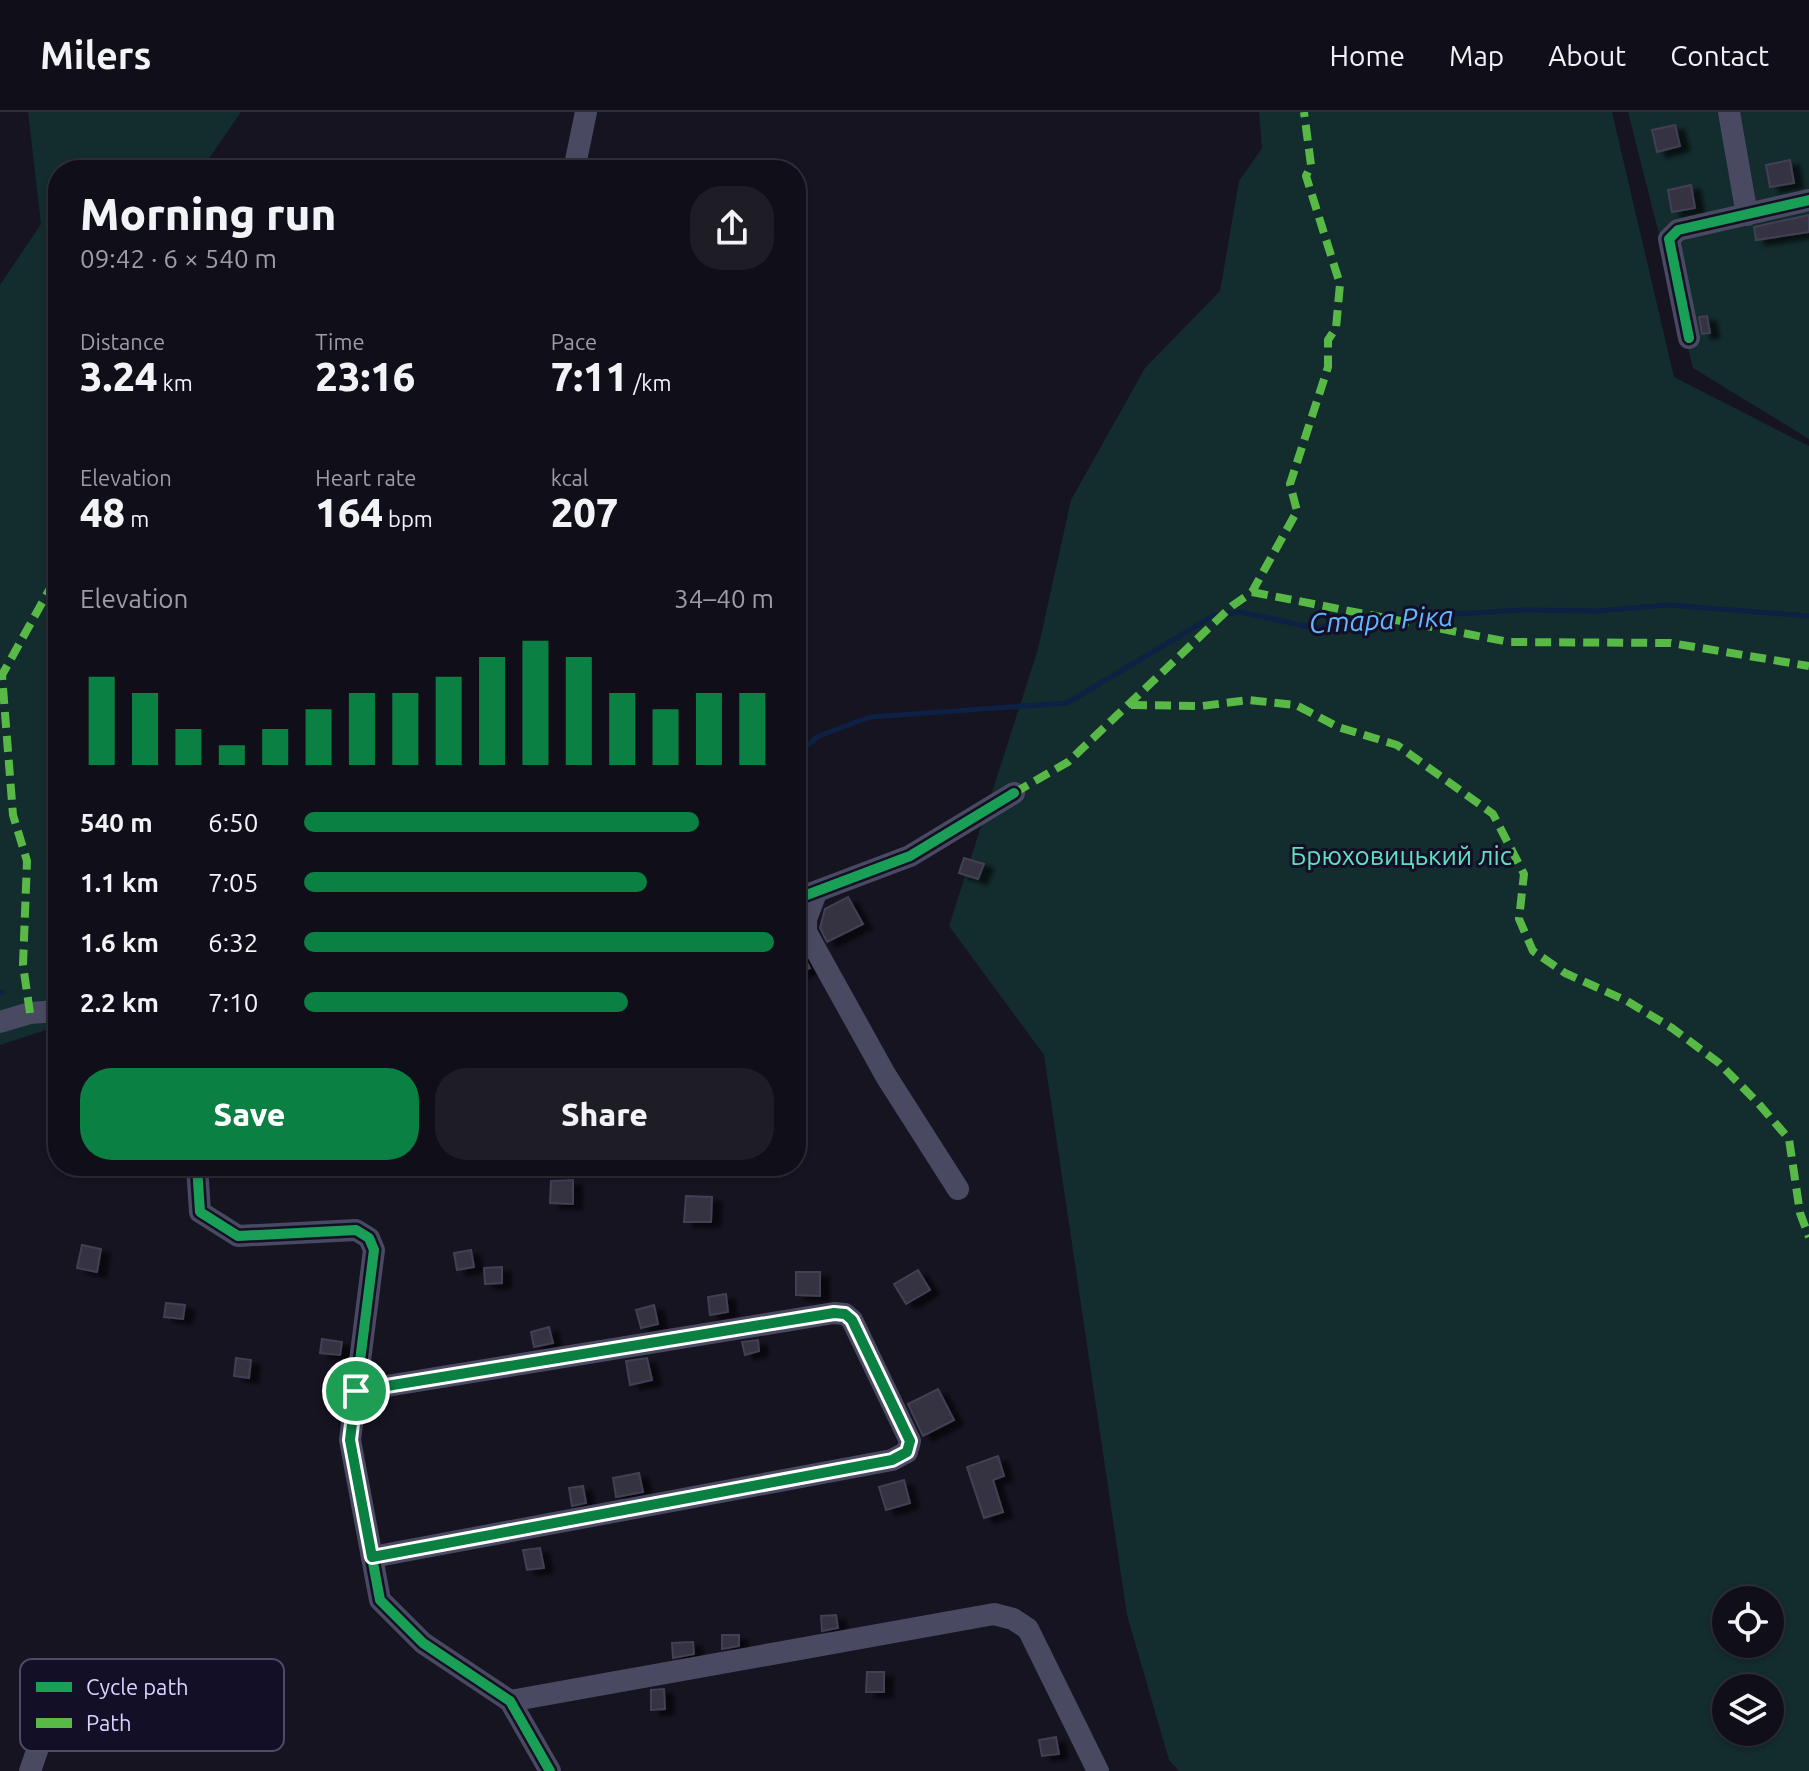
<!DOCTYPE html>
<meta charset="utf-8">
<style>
:root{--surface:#100f19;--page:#1e1d26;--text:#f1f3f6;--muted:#9c9ca2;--line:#302f38;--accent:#0b8043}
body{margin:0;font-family:Ubuntu,sans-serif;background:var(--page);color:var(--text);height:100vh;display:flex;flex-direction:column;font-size:30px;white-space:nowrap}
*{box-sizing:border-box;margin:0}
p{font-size:26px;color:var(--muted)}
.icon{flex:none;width:44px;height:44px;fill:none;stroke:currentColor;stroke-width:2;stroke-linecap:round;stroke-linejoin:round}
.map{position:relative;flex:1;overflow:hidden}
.panel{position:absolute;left:48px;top:48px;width:758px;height:1016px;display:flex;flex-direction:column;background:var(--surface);border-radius:32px;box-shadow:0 2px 6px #0004,0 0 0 2px var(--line)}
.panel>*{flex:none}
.fabs{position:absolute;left:1712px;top:1474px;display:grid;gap:16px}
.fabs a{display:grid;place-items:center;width:72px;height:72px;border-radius:50%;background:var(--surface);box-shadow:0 2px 6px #0004,0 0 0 2px var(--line);font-size:40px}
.pin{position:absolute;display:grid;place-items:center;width:68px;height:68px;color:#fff;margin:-34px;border:4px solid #fff;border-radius:50%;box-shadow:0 2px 8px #0007}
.round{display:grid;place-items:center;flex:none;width:84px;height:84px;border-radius:32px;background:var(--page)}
.summary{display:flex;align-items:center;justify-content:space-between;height:136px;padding:0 32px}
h1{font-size:44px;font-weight:800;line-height:60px}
.stats{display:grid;grid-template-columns:repeat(3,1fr);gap:12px;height:136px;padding:8px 32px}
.stats div{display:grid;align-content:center}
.stats b{font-size:40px;font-weight:800}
.stats small{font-size:22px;font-weight:400}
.stats p{font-size:22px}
.chart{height:224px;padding:16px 32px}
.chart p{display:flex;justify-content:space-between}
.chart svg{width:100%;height:144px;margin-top:8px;stroke:var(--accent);stroke-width:6}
.cta{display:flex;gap:16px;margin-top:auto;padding:16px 32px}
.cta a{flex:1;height:92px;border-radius:32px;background:var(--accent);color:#fff;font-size:32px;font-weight:800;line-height:92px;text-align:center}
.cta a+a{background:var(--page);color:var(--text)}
ul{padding:0 32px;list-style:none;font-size:26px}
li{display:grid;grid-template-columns:128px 96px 1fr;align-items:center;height:60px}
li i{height:20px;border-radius:10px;background:var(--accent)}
header{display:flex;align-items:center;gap:48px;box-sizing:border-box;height:112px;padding:0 40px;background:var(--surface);border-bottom:2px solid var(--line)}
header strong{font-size:38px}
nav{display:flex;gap:44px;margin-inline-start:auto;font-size:28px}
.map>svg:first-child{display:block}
.green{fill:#132c2d;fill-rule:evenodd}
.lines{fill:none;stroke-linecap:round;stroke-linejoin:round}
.stream{stroke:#0d2144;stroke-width:5}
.building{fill:#343243;stroke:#433f54;stroke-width:2;filter:url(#shadow)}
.minor{stroke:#4a4962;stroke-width:22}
.quiet{stroke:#58b947;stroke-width:8;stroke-dasharray:16 8;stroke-linecap:butt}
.cycleway-casing{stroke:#130f26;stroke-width:15}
.cycleway{stroke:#1a9f57;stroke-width:10}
.route-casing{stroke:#fff;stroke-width:16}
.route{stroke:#0b8043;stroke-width:10}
.labels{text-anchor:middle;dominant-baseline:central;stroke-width:6;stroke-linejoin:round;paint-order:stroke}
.park-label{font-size:26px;fill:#5fe0c0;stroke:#130f26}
.water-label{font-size:28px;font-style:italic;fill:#62b6ff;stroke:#130f26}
.key{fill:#130f26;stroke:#4e4a67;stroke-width:2}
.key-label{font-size:22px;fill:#d9d4ff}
</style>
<header>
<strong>Milers</strong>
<nav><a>Home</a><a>Map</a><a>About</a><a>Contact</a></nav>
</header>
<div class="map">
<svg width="1809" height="1659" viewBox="0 0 1809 1659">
<defs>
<filter id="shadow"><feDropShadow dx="9" dy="5" stdDeviation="2" flood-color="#0009"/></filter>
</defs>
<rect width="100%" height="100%" fill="#161421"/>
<!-- green -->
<g class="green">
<polygon points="28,0 241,0 201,58 58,58 58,914 0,933 0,173 41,112"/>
<path d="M 1259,0 L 1612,0 L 1674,265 L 1809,334 L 1809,1659 L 1179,1659 L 1169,1648 L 1127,1503 L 1044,943 L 949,814 L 1038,537 L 1071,388 L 1145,256 L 1220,179 L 1239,69 L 1262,36 ZM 1726,1488 L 1770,1488 L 1770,1532 L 1726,1532 ZM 1726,1576 L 1770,1576 L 1770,1620 L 1726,1620 Z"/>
<polygon points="1628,0 1809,0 1809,327 1693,256"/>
</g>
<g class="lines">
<!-- stream -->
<g class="stream">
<polyline points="796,642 819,624 870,605 1067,591 1213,504 1240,500 1314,516 1385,506 1524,498 1597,499 1668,493 1809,504"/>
<polyline points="48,860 58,856"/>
<polyline points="0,881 2,880"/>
</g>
</g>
<!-- building -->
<g class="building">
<polygon points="1675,13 1680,34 1657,40 1652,18"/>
<polygon points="1790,48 1794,71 1770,75 1766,53"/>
<polygon points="1691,73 1695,96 1672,100 1668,78"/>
<polygon points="1809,103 1809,120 1756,128 1754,115"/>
<polygon points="1707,204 1710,221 1702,222 1699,205"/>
<polygon points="964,746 984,752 978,767 959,761"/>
<polygon points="848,785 863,812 827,830 820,816 825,797"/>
<polygon points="796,831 810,856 800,861 796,854"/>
<polygon points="573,1068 573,1092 550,1091 551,1069"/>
<polygon points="686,1084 712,1085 711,1110 684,1110"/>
<polygon points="82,1133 101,1137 97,1160 77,1156"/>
<polygon points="471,1138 474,1155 457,1158 454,1141"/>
<polygon points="502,1155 502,1171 485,1172 484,1156"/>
<polygon points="918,1158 930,1178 906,1192 894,1172"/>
<polygon points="796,1160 820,1160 820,1184 796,1183"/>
<polygon points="726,1182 728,1200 710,1203 708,1185"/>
<polygon points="166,1191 185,1193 183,1207 164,1205"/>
<polygon points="654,1193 658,1212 641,1216 636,1198"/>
<polygon points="549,1215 553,1231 534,1235 531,1220"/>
<polygon points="322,1227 342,1230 340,1243 320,1241"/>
<polygon points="758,1228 759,1239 745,1243 742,1230"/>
<polygon points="236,1246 251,1248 249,1266 234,1264"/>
<polygon points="647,1246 652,1268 630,1273 626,1249"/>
<polygon points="938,1277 954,1308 923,1324 908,1292"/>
<polygon points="998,1344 1004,1364 993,1368 1003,1400 984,1406 967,1355"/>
<polygon points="639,1361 643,1380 616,1385 613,1366"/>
<polygon points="904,1368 910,1391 886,1398 879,1375"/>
<polygon points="583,1374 586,1391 572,1394 569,1376"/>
<polygon points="540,1436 544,1456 527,1458 523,1438"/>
<polygon points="836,1503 838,1516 822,1519 821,1504"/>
<polygon points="722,1523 739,1523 739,1534 722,1537"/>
<polygon points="693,1530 694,1542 673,1546 672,1531"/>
<polygon points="867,1560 884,1560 884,1580 866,1580"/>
<polygon points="664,1577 665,1597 651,1598 651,1578"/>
<polygon points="1056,1625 1059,1642 1042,1644 1039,1628"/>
</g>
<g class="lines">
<!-- minor -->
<g class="minor">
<polyline points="1729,0 1747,103"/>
<polyline points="574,58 586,0"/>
<polyline points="1689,226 1669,127 1678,118 1809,88"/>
<polyline points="816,781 806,807 806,820 886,964 958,1077"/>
<polyline points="796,787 910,744 1014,681"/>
<polyline points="0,910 30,901 58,899"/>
<polyline points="197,1054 200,1100 238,1124 356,1118 369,1126 374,1138 350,1328 380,1488 423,1531 510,1589 550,1659"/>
<polyline points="356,1279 834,1201 845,1202 852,1208 910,1329 907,1340 892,1348 372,1445"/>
<polyline points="510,1589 994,1502 1013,1507 1028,1517 1098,1659"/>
<polyline points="30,1659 46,1613"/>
</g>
<!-- quiet -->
<g class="quiet">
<polyline points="1252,480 1509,530 1671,531 1809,554"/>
<polyline points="1131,593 1202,594 1249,588 1296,593 1338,615 1397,633 1493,702 1524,762 1519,807 1533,839 1565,861 1627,889 1672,916 1719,951 1758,991 1789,1027 1800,1101 1809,1125"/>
<polyline points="1014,681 1068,650 1232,494 1252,480 1297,399 1290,372 1328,255 1328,228 1336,216 1340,172 1306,64 1311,53 1304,0"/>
<polyline points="30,901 23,853 27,749 13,703 2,563 58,462"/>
</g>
<!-- cycleway casing -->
<g class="cycleway-casing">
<g id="cycleway">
<polyline points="1689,226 1669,127 1678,118 1809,88"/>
<polyline points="796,787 910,744 1014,681"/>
<polyline points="197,1054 200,1100 238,1124 356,1118 369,1126 374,1138 350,1328 380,1488 423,1531 510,1589 550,1659"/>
</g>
</g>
<!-- cycleway -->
<use href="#cycleway" class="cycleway"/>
</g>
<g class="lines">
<!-- route casing -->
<g class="route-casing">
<polygon id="route" points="834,1201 845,1202 852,1208 910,1329 907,1340 892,1348 372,1445 350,1328 356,1279"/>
</g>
<!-- route -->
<use href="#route" class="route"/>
</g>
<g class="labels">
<!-- park labels -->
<g class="park-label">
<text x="1401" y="743">Брюховицький ліс</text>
</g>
<!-- water labels -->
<g class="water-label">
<text transform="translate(1381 507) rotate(-3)">Стара Ріка</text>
</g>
</g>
<!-- legend -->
<rect x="20" y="1547" width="264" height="92" rx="12" class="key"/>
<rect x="36" y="1570" width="36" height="10" fill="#1a9f57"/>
<rect x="36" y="1606" width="36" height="10" fill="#58b947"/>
<g class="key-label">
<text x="86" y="1583">Cycle path</text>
<text x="86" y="1619">Path</text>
</g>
</svg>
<div class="fabs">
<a><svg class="icon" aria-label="locate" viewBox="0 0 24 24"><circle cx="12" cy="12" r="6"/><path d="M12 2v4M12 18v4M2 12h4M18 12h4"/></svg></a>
<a><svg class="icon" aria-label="layers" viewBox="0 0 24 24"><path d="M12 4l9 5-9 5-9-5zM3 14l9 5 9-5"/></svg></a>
</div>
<div class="pin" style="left:356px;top:1279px;background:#1e9e55"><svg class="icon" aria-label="arrive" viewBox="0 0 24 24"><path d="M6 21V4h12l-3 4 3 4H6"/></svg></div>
<section class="panel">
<div class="summary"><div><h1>Morning run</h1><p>09:42 · 6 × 540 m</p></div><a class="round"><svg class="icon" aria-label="share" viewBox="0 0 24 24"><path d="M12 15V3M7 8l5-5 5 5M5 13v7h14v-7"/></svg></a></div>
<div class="stats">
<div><p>Distance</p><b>3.24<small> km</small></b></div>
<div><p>Time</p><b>23:16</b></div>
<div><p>Pace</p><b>7:11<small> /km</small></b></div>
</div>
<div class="stats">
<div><p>Elevation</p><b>48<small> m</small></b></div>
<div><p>Heart rate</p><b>164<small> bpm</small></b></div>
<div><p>kcal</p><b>207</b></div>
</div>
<div class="chart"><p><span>Elevation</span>34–40 m</p>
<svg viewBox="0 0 160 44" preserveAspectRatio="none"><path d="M5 44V17M15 44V22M25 44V33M35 44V38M45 44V33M55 44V27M65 44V22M75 44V22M85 44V17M95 44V11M105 44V6M115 44V11M125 44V22M135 44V27M145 44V22M155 44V22"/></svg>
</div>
<ul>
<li><b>540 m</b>6:50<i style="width:84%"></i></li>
<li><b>1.1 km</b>7:05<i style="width:73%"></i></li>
<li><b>1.6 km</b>6:32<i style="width:100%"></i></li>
<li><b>2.2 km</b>7:10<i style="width:69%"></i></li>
</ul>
<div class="cta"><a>Save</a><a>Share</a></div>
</section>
</div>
